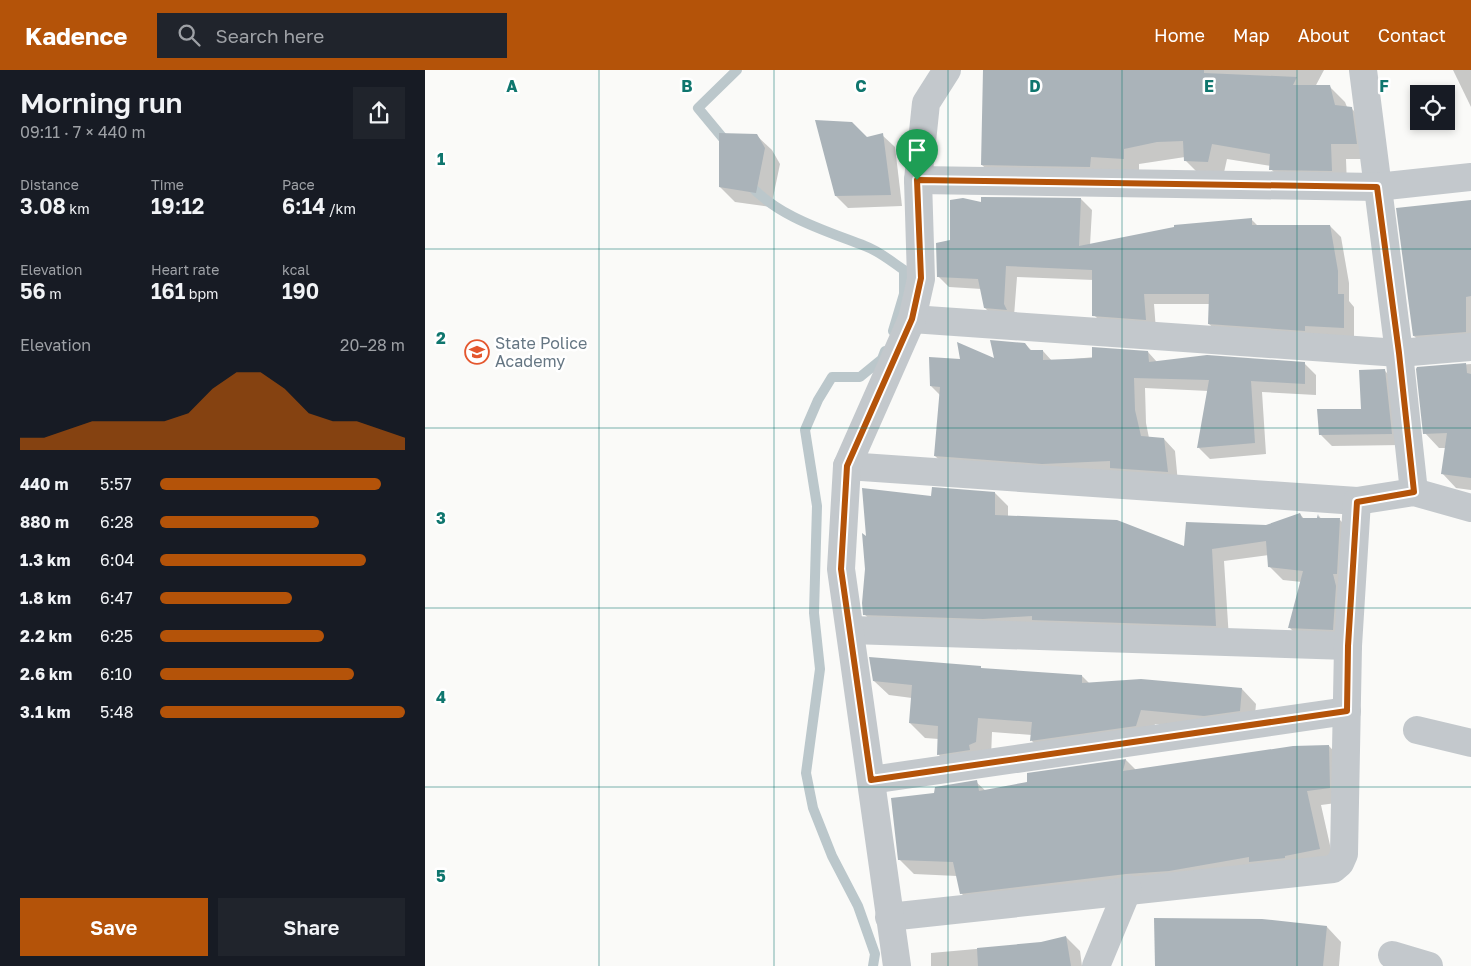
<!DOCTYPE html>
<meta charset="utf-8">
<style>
:root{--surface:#171b24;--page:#20242c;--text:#f1f3f6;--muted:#9ea1a6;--accent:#b45309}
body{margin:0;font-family:"Golos Text",sans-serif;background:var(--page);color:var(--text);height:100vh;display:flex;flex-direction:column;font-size:19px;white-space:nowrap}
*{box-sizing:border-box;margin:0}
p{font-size:16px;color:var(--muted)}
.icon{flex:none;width:28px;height:28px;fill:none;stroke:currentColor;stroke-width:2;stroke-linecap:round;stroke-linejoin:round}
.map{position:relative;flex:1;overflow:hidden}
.details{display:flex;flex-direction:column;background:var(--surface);width:425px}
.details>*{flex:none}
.fabs{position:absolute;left:985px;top:15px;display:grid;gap:10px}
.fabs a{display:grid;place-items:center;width:45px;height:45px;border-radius:0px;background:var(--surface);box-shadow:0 2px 8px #0003;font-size:25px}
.pin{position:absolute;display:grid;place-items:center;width:42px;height:42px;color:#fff;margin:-51px -21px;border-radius:50% 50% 50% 0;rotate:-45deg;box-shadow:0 0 5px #0007}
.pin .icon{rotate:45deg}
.round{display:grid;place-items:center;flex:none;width:52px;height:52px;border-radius:0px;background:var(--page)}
.head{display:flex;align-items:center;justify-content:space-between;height:85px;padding:0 20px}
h1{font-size:28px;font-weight:600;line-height:38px}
.stats{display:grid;grid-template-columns:repeat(3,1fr);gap:8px;height:85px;padding:5px 20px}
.stats div{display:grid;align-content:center}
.stats b{font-size:21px;font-weight:600}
.stats small{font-size:14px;font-weight:400}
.stats p{font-size:14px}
.chart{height:140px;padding:10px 20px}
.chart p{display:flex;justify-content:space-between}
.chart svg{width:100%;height:90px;margin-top:5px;fill:var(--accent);opacity:.7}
.button{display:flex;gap:10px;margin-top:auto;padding:10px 20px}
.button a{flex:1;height:58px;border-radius:0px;background:var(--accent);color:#fff;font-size:20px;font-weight:600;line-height:58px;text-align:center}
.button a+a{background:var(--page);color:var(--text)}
ul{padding:0 20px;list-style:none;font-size:16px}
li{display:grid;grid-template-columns:80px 60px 1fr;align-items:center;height:38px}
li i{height:12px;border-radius:6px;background:var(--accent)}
header{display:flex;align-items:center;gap:30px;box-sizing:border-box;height:70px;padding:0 25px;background:var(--accent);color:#fff}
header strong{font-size:24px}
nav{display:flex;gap:28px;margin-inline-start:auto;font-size:18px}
.search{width:350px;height:45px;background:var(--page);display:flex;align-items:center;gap:12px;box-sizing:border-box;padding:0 18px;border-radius:0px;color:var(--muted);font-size:19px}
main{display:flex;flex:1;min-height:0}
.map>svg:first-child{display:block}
.shadow{fill:#0003}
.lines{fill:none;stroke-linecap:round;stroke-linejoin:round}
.stream{stroke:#bbc7cb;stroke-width:10}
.building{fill:#aab3b9}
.minor{stroke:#c3c8cc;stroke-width:28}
.route-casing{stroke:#fff;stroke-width:10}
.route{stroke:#b45309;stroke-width:6}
.grid{fill:none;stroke:#0f766e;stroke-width:1;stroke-opacity:0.55}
.labels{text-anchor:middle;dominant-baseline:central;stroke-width:5;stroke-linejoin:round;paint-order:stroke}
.poi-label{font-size:16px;fill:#657683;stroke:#fff;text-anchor:start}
.grid-label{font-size:16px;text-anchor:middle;font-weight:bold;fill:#0f766e;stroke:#fff;stroke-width:5;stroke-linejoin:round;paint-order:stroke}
</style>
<header>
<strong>Kadence</strong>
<div class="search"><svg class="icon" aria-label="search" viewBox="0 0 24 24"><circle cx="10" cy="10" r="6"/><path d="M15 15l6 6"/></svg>Search here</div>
<nav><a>Home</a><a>Map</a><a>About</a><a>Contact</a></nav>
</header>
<main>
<section class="details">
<div class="head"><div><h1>Morning run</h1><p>09:11 · 7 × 440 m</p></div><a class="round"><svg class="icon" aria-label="share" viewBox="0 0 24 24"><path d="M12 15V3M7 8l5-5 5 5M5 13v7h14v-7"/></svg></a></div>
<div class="stats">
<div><p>Distance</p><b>3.08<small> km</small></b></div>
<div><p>Time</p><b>19:12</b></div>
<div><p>Pace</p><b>6:14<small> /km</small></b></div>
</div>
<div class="stats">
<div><p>Elevation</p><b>56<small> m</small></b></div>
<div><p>Heart rate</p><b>161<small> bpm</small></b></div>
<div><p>kcal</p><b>190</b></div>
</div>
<div class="chart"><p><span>Elevation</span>20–28 m</p>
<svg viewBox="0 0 160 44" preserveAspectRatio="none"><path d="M0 44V38L10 38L20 34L30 30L40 30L50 30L60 30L70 26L80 14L90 6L100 6L110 14L120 26L130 30L140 30L150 34L160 38V44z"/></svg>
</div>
<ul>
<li><b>440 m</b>5:57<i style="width:90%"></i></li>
<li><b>880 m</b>6:28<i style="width:65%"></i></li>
<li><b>1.3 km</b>6:04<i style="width:84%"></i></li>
<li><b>1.8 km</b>6:47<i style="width:54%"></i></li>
<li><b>2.2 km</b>6:25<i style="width:67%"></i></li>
<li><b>2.6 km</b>6:10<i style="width:79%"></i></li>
<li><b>3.1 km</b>5:48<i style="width:100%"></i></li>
</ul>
<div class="button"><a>Save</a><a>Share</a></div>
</section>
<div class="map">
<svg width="1046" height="896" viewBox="0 0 1046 896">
<rect width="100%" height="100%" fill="#fafaf8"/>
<!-- shadow -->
<g class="shadow">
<polygon points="559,0 899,0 890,17 905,17 920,32 922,37 926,38 942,54 946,89 921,89 922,116 861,115 846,99 846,96 802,89 798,107 776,106 760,90 760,87 714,94 714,104 573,110 557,95"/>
<polygon points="1028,0 1046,0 1046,37"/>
<polygon points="331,65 347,80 355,94 346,137 310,132 295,117"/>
<polygon points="457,65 470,77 477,136 423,138 411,126 442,68"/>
<polygon points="656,129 667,140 665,175 826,149 833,156 905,156 916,167 924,213 924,231 929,237 929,269 795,264 784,254 785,234 729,234 731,260 680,256 669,245 669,210 592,207 589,246 571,249 560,238 557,219 524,217 513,206 526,171 557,134"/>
<polygon points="1046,132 1046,278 1005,282 989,266"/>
<polygon points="600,274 607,281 618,281 627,291 723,282 732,292 879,293 891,305 891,325 837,322 841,384 785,389 774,378 784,321 720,318 721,353 724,368 739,369 750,381 753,413 522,397 510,386 515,325 506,316 571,290"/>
<polygon points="1046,294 1046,420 1031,418 1017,403 1021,378 1014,378 1000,363 993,298"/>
<polygon points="960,301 971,312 977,375 907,376 896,365 937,340"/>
<polygon points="570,423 583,436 583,447 760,478 841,456 875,444 880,450 893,450 894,446 897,450 915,450 928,463 921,572 878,571 865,558 877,512 858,510 845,497 844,485 799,491 804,569 453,557 439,544 443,469 507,428"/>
<polygon points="557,599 657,606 665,614 817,619 831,634 829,655 794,660 730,654 725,670 621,685 607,671 607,665 567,662 566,687 528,699 513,684 514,669 500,668 485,653 487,628 464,625 449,611"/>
<polygon points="904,676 918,691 919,732 896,735 909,793 551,838 536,823 532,806 489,804 474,789 511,724 551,712 561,721 603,713 604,704 701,690 711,700"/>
<polygon points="902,857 916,872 914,896 731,896"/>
<polygon points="641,867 655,881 657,896 506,896 506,883 617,873"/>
</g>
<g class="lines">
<!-- stream -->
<g class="stream">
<polyline points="302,73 273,38 312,0"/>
<path d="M 323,113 C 353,147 399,160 440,176 C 454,181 467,192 479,200 L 479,224 L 468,261"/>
<polyline points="448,896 450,884 433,836 407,786 388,738 381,703 395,599 389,543 392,436 380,360 393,330 407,307 435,307 457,289 460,281"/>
</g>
</g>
<!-- building -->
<g class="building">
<polygon points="558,0 779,0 779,3 872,7 868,15 905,15 910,35 927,37 932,74 906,74 907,101 844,100 845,84 787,74 783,92 759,91 758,71 732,72 699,79 699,89 666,87 665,97 556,95"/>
<polygon points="390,50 427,52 442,67 458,63 466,125 410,126"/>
<polygon points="294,63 332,64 340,78 331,123 294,117"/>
<polygon points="556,127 656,128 654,176 749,157 749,155 827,148 827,155 905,155 913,201 913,224 919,224 919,258 880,256 880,261 783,254 784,224 719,224 721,250 667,246 667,200 581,196 579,234 582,240 559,238 553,209 512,207 511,173 525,170 525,130 538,128 556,132"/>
<polygon points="1046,130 1046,226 1041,227 1041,262 988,266 971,138"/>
<polygon points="565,270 600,273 605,280 618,280 618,290 667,288 667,277 723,281 724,292 782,285 880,292 880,314 826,311 830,373 772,378 784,310 709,308 710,340 716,366 739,368 743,402 685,398 685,391 617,394 509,386 515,317 505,316 504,287 535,289 532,272 569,288"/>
<polygon points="1041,293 1042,303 1046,304 1046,408 1016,404 1022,363 998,364 991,299 992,297"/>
<polygon points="960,299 967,364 894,365 892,339 936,339 934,300"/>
<polygon points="507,417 570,422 570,445 692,450 759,476 761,452 841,455 875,443 877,448 892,448 893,444 894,448 915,448 912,504 908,504 911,516 908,560 863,558 878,501 843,497 841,471 787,479 791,556 607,550 607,546 558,549 438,545 437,533 440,499 437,463 441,466 437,418 506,426"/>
<polygon points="444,587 556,596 556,598 657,605 657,613 716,609 817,618 815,641 779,646 716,640 711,656 605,671 607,652 553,648 551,672 544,675 545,680 512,685 513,656 484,653 487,615 448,611"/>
<polygon points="904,675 905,718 882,721 895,779 860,786 860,788 824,792 824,787 744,801 701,804 535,824 528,792 473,790 466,728 509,723 510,717 552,710 554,721 602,712 602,703 701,689 698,701 868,676"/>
<polygon points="729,848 837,849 902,856 898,896 730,896"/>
<polygon points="641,866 646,896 553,896 552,878 616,872"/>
</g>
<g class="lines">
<!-- minor -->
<g class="minor">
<polyline points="938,0 974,283 989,422"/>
<polyline points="493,110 952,117 1046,107"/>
<polyline points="487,249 974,283 1046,277"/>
<polyline points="422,396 932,431 989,422 1046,438"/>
<polyline points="426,560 923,576"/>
<polyline points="992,660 1046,673"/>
<polyline points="446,710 922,641"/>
<polyline points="464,847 908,799 915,793 919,784 923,576 932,431"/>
<polyline points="967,885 1004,896"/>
<polyline points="472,896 416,499 422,396 487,249 496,209 493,110 501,33 522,0"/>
<polyline points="671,896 703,819"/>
</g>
</g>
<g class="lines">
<!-- route casing -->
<g class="route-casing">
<polygon id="route" points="492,110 952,117 974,283 989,422 932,432 923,576 922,641 446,710 416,499 422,396 487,249 496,208"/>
</g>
<!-- route -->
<use href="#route" class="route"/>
</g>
<!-- grid -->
<path class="grid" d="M 174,0 L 174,896M 349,0 L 349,896M 523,0 L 523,896M 697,0 L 697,896M 872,0 L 872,896M 0,179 L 1046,179M 0,358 L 1046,358M 0,538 L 1046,538M 0,717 L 1046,717"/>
<!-- icons -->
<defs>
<g id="university-ring" transform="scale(1.25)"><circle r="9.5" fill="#fff" stroke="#e4572e" stroke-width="1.5"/><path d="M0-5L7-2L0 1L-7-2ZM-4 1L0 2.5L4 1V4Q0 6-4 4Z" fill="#e4572e"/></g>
</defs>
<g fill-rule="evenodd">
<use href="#university-ring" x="52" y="282"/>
</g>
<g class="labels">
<!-- poi labels -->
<g class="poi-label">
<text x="70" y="273">State Police<tspan x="70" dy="18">Academy</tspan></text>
</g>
</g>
<g class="grid-label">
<text x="87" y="22">A</text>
<text x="262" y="22">B</text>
<text x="436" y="22">C</text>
<text x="610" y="22">D</text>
<text x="784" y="22">E</text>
<text x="959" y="22">F</text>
<text x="16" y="95">1</text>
<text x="16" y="274">2</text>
<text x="16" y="454">3</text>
<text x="16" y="633">4</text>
<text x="16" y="812">5</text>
</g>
</svg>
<div class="fabs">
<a><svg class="icon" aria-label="locate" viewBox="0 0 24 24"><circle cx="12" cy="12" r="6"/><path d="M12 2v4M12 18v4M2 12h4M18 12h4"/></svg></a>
</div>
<div class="pin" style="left:492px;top:110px;background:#1e9e55"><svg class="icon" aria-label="arrive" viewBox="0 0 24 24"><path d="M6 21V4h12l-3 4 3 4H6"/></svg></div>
</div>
</main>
